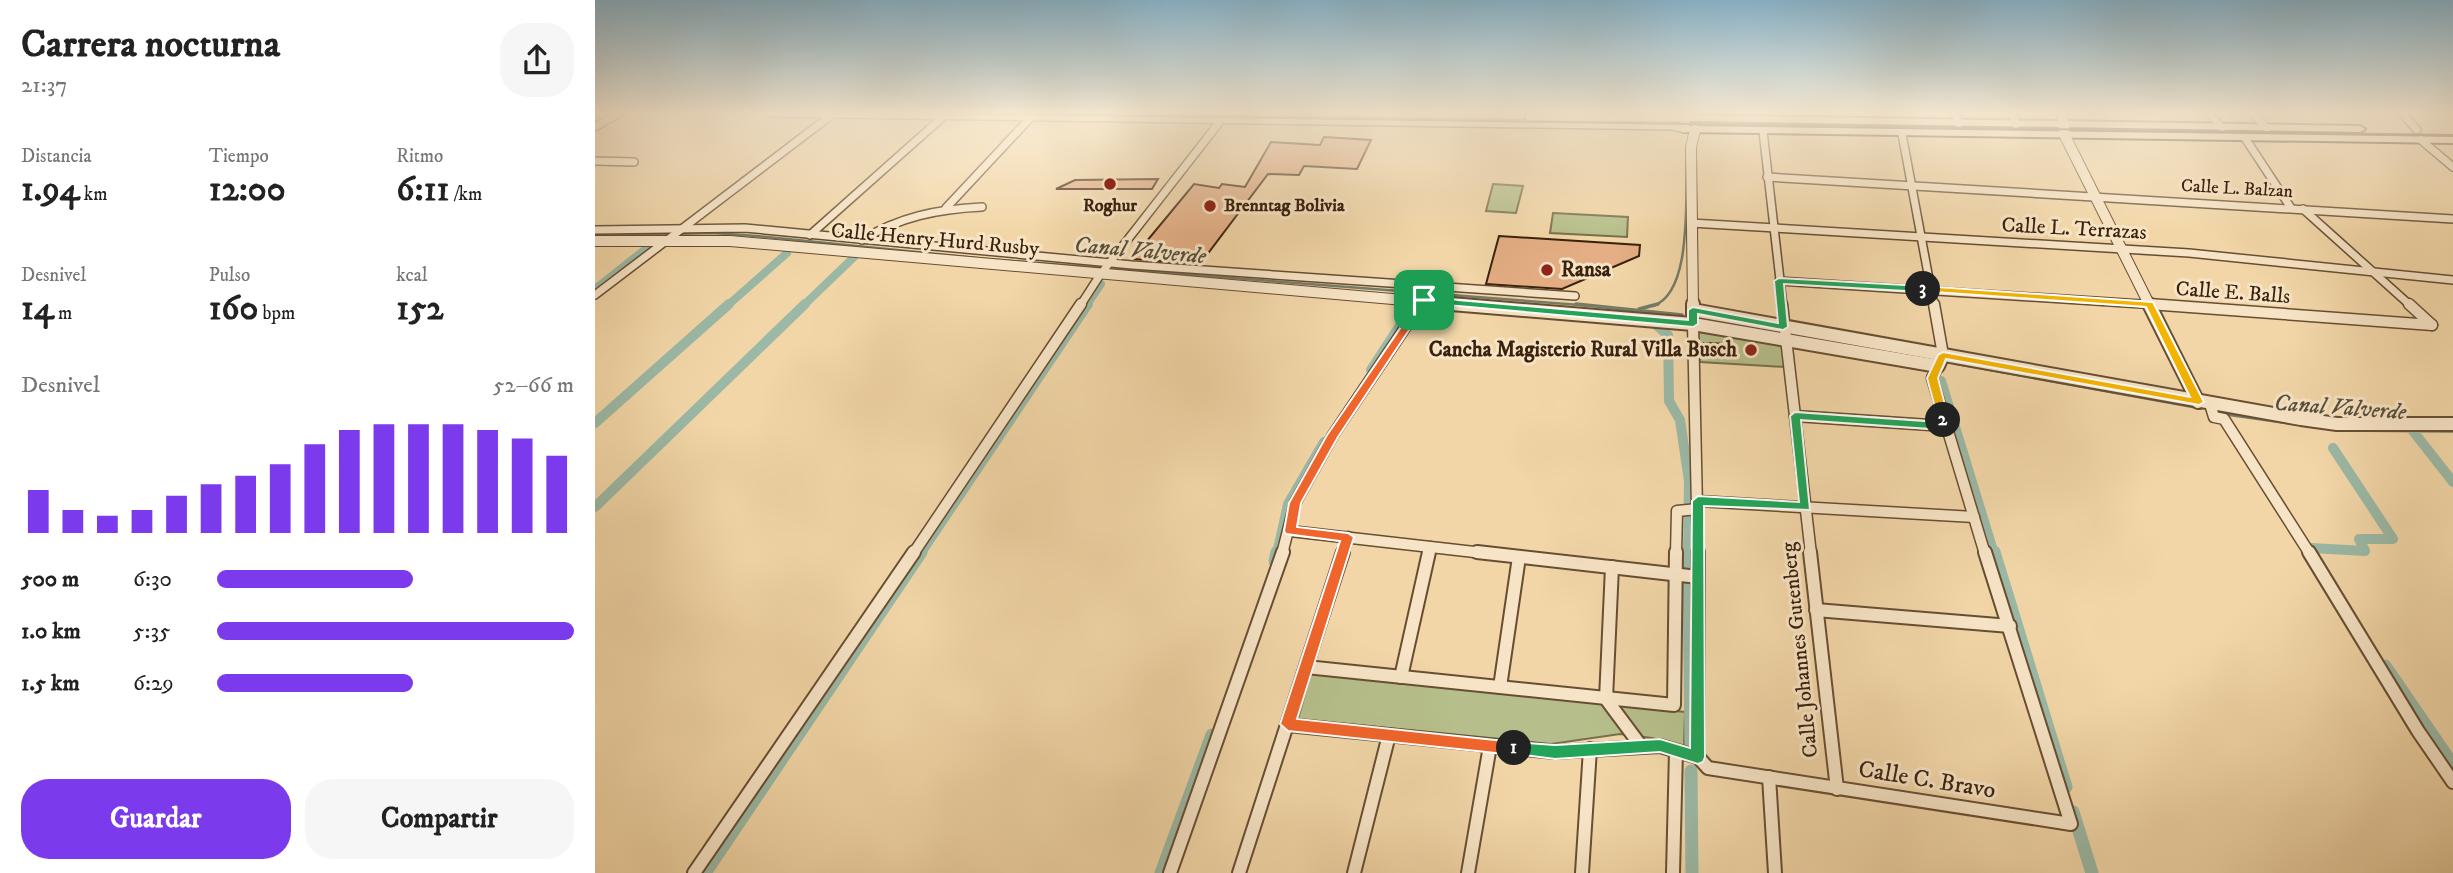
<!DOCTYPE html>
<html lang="es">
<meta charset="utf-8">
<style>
:root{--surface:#fff;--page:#f6f6f6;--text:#222;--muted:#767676;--accent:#7c3aed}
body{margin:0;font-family:"IM FELL DW Pica",serif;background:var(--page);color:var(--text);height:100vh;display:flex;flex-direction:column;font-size:26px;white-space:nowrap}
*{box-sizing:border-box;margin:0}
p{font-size:23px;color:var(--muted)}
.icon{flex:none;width:38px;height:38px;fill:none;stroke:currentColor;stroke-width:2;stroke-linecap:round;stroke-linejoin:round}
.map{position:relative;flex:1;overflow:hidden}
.details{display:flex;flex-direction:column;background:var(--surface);width:595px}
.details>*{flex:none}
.pin{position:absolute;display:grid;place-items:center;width:60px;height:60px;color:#fff;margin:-30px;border-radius:14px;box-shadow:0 4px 10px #0006}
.km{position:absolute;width:35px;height:35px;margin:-18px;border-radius:50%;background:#222;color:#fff;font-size:19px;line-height:35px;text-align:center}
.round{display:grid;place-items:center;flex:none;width:74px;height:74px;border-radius:28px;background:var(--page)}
.summary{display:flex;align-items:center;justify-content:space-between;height:119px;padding:0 21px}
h1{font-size:38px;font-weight:800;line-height:52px}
.metrics{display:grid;grid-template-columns:repeat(3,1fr);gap:10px;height:119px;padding:7px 21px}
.metrics div{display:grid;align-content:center}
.metrics b{font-size:35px;font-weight:800}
.metrics small{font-size:19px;font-weight:400}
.metrics p{font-size:19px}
.chart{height:196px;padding:14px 21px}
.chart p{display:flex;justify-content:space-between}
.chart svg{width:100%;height:126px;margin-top:7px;stroke:var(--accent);stroke-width:6}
.cta{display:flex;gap:14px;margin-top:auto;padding:14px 21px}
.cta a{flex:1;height:80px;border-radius:28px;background:var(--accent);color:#fff;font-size:28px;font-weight:800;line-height:80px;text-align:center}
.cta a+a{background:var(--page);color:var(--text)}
ul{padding:0 21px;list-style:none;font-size:23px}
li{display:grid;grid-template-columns:112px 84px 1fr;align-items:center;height:52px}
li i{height:18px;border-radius:9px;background:var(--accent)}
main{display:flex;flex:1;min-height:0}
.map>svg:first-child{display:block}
.green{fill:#b6bf8b;stroke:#78704c;stroke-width:2}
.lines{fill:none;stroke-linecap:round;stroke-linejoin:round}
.stream-far1{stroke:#747c68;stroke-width:2.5}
.stream{stroke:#747c68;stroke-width:3.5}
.canal-far2{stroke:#9bb9a6;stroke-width:8}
.canal-far1{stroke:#9bb9a6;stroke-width:10}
.canal{stroke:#9bb9a6;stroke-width:13}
.building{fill:#e5ae85;stroke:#39210c;stroke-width:2}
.minor-far2-casing{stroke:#674e33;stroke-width:10}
.minor-far1-casing{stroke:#674e33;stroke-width:13}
.minor-casing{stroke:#674e33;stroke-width:16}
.tertiary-far1-casing{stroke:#674e33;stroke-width:12}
.tertiary-casing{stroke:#674e33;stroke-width:16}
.secondary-casing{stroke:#39210c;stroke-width:4}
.minor-far2{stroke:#f7e4c6;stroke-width:7}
.minor-far1{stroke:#f7e4c6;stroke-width:10}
.minor{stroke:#f7e4c6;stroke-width:12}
.tertiary-far1{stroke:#f7e4c6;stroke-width:10}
.tertiary{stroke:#f7e4c6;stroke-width:12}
.secondary{fill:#f7e4c6;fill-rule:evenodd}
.tram{stroke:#39210c;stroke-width:2}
.split-1{fill:#f0652b;stroke:#fff;stroke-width:2}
.split-2{fill:#22a559;stroke:#fff;stroke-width:2}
.split-3{fill:#f5b400;stroke:#fff;stroke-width:2}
.split-4{fill:#22a559;stroke:#fff;stroke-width:2}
.poi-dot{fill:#8f2418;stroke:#f7e4c6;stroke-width:2.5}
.labels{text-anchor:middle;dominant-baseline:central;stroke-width:6;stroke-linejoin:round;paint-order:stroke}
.far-street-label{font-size:18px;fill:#39210c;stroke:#f7e4c6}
.far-poi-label{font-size:18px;font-weight:bold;fill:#39210c;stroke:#f7e4c6}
.street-label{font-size:21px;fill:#39210c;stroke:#f7e4c6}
.poi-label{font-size:21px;font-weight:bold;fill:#39210c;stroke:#f7e4c6;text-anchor:start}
.water-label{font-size:23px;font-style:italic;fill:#564f3a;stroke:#f7e4c6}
.near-street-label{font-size:24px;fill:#39210c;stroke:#f7e4c6}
</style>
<main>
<section class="details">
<div class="summary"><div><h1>Carrera nocturna</h1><p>21:37</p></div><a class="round"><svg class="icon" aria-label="share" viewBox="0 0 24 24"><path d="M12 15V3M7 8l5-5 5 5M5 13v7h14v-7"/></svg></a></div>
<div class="metrics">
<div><p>Distancia</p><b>1.94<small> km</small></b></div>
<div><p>Tiempo</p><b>12:00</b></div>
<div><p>Ritmo</p><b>6:11<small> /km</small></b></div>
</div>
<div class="metrics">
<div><p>Desnivel</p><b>14<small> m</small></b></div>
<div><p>Pulso</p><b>160<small> bpm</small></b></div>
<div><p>kcal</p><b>152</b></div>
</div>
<div class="chart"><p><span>Desnivel</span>52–66 m</p>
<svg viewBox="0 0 160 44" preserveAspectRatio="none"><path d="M5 44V29M15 44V36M25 44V38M35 44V36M45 44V31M55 44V27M65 44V24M75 44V20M85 44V13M95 44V8M105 44V6M115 44V6M125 44V6M135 44V8M145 44V11M155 44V17"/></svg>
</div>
<ul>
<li><b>500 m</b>6:30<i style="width:55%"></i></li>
<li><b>1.0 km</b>5:35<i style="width:100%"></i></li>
<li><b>1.5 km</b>6:29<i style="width:55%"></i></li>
</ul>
<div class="cta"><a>Guardar</a><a>Compartir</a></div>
</section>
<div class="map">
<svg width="1858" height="873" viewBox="0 0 1858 873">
<rect width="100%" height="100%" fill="#f2d6a7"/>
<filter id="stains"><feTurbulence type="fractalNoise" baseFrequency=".00286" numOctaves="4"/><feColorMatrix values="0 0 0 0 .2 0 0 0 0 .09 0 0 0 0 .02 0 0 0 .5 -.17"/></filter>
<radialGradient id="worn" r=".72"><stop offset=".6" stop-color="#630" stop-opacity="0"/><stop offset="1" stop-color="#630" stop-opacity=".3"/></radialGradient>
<!-- green -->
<g class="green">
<polygon points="898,184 928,186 921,213 891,211"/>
<polygon points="958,213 1033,217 1032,237 955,233"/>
<polygon points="1103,331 1187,345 1190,367 1105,362"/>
<polygon points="716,673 1090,712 1089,747 1057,738 1025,734 956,744 703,719"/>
</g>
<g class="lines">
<!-- stream-far1 -->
<g class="stream-far1">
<polyline points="0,236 118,233 161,236 392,259 998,306"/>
<path d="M 1058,306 C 1103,291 1087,175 1094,135"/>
</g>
<!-- stream -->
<g class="stream">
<polyline points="981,304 1087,315"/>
<polyline points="1044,309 1063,304"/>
<polyline points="1359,363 1606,408"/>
<polyline points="1631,414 1737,429"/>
<polyline points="1745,430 1858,431"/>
</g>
<!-- canal-far2 -->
<g class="canal-far2">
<polyline points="0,289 57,244"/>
<polyline points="132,306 192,253"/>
<polyline points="208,306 260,256"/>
<polyline points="491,306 506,284"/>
<polyline points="818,306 820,302"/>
</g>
<!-- canal-far1 -->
<g class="canal-far1">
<polyline points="1060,324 1073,335 1074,401 1085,420 1094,481 1093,554"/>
<polyline points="776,370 819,304"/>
<polyline points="1346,381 1399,554"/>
<polyline points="0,423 134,304"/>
<polyline points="1818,431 1858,482"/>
<polyline points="0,507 210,304"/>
<polyline points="1716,548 1770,551 1764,539 1798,539 1738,448"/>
<polyline points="325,554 493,304"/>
<polyline points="682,554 693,504 729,442"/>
</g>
<!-- canal -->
<g class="canal">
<polyline points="1399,552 1471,787"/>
<polyline points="680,561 682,552"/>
<polyline points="1093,566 1093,552"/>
<polyline points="1094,582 1096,746"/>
<polyline points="1790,666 1858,765"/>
<polyline points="1096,771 1097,873"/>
<polyline points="1478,812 1497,873"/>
<polyline points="110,873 326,552"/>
<polyline points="566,873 617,735"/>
</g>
</g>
<!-- building -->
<g class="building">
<polygon points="729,137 776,140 762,169 709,166 704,175 673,174 605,264 537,259 599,184 624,188 627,184 650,187 676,142 725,145"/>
<polygon points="563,179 557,189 461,189 480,180"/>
<polygon points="904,236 1045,245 1044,256 967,289 891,284"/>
<polygon points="1109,343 1136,344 1136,354 1109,353"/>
</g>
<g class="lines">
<!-- minor-far2 casing -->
<g class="minor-far2-casing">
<g id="minor-far2">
<polyline points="176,113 1078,126 1089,129"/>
<polyline points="1360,113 1364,124"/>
<polyline points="1417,113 1421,125"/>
<polyline points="1614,113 1627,128"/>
<polyline points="1662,113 1660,116 1672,128"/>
<polyline points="1807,113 1822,130"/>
<polyline points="934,117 1091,118"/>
<polyline points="0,127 24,113"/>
<polyline points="1168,131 1188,306"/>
<polyline points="1307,134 1339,306"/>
<polyline points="1650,138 1696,208"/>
<polyline points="1826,140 1858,167"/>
<polyline points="0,161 39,162"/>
<polyline points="1172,177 1858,219"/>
<polyline points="351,208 437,116"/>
<polyline points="1708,209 1816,306"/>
<polyline points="1096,223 1594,253 1858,280"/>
<polyline points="0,230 150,228 537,265 980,296"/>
<polyline points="215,235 350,115"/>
<path d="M 267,240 C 304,217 343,209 387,207"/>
<polyline points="1184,281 1578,306"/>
<polyline points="0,295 239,113"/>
<polyline points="485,306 505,275 627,119"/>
<polyline points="825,306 829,300"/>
</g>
</g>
<!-- minor-far1 casing -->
<g class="minor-far1-casing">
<g id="minor-far1">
<polyline points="1187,304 1216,554"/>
<polyline points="1339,304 1348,355"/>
<polyline points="1554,304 1837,325"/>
<polyline points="1814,304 1837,325"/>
<polyline points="1098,324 1103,554"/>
<polyline points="1343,366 1337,378 1390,554"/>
<polyline points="1615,404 1619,417 1629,419 1715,554"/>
<polyline points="1200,416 1350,426"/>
<polyline points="1103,501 1379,517"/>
<polyline points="695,531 897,554"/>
<polyline points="318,554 486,304"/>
<polyline points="687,554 700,503 738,435 826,304"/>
<polyline points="748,554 753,537"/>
<polyline points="833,554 835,547"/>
<polyline points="1081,554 1082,511 1103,509"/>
</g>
</g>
<!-- minor casing -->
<g class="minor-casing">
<g id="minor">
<polyline points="882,552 1103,577"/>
<polyline points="1103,552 1103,757"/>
<polyline points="1215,552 1242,789"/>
<polyline points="1714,552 1823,731 1858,782"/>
<polyline points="1017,567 1011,699 1046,746"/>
<polyline points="1221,610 1415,626"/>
<polyline points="711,667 1079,705 1081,552"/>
<polyline points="806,677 834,552"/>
<polyline points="905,687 924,557"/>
<polyline points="693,725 960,752 1065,746 1103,757"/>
<polyline points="1103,757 1113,768 1476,824 1390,552"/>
<polyline points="1174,777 1180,873"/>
<polyline points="99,873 319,552"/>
<polyline points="575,873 688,552"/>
<polyline points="644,873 748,552"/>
<polyline points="759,873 794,735"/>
<polyline points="873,873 895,746"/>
<polyline points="987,873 995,749"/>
<polyline points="1078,873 1081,751"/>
</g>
</g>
<!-- tertiary-far1 casing -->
<g class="tertiary-far1-casing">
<g id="tertiary-far1">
<polyline points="1467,113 1470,136 1555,306"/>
<polyline points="0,241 135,241 877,306"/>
<polyline points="1098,306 1096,147 1100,130"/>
</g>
</g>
<!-- tertiary casing -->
<g class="tertiary-casing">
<g id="tertiary">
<polyline points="856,304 1098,324 1343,366 1348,355"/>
<polyline points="1098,304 1098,318"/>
<polyline points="1554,304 1603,402"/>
<polyline points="1098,310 1706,419 1742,424 1858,424"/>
</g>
</g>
<!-- secondary casing -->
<g class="secondary-casing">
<polygon id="secondary" points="1088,113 1096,113 1096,115 1765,126 1770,129 1765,132 1095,121 1094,126 1858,137 1858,143 1089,132 1084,129"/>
</g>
<!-- minor-far2 -->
<use href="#minor-far2" class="minor-far2"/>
<!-- minor-far1 -->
<use href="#minor-far1" class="minor-far1"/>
<!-- minor -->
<use href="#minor" class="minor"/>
<!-- tertiary-far1 -->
<use href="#tertiary-far1" class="tertiary-far1"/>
<!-- tertiary -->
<use href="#tertiary" class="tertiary"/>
<!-- secondary -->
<use href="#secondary" class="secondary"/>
<!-- tram -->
<polyline class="tram" points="354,113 1858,135"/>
</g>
<!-- sky -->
<linearGradient id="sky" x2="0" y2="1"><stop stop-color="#89b6ce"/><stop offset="0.48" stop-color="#f9edd7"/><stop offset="1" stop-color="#f9edd7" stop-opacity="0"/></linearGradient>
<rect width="1858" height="235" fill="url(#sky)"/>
<!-- split-1 -->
<polygon class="split-1" points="829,297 834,300 743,437 706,503 702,527 753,533 759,537 702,719 919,742 926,748 919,755 693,731 685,724 745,541 691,534 689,531 694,503 732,435 826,298"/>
<!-- split-2 -->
<polygon class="split-2" points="1200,412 1343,422 1344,417 1352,417 1356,426 1350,430 1206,420 1215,510 1109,506 1110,757 1108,762 1103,764 1065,752 960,759 914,753 911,748 914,744 919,742 960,745 1065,739 1095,748 1097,501 1103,496 1204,502 1195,416"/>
<!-- split-3 -->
<polygon class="split-3" points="1328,286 1558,302 1609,402 1604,405 1351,359 1343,378 1354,420 1348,424 1344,422 1332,378 1343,355 1348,352 1595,397 1551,307 1325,291 1325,287"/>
<!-- split-4 -->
<polygon class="split-4" points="1184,278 1328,286 1333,289 1328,292 1189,284 1193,327 1188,330 1103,314 1103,324 1098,327 829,303 824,300 829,297 1093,320 1093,310 1098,307 1183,323 1179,281"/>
<!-- markers -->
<g class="poi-dot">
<circle cx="515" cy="184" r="7"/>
<circle cx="615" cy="206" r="7"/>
<circle cx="952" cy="270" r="7"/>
<circle cx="1156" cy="350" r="7"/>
</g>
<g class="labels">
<!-- far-street labels -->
<g class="far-street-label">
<text transform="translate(1642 189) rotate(3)">Calle L. Balzan</text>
</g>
<!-- far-poi labels -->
<g class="far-poi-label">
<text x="515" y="206">Roghur</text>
<text x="629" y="206" text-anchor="start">Brenntag Bolivia</text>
</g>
<!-- street labels -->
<g class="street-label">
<text transform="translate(1479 229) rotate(3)">Calle L. Terrazas</text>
<text transform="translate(340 240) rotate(5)">Calle Henry Hurd Rusby</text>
<text transform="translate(1638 293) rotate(4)">Calle E. Balls</text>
<text transform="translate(1205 650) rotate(-96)">Calle Johannes Gutenberg</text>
</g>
<!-- poi labels -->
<g class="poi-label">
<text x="966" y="270">Ransa</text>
<text x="1142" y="350" text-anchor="end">Cancha Magisterio Rural Villa Busch</text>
</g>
<!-- water labels -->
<g class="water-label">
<text transform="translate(545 251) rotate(5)">Canal Valverde</text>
<text transform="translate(1745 408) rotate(4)">Canal Valverde</text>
</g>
<!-- near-street labels -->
<g class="near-street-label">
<text transform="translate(1332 780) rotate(9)">Calle C. Bravo</text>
</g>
</g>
<rect width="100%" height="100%" filter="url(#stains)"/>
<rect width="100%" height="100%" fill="url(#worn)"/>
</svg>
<div class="pin" style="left:829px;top:300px;background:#1e9e55"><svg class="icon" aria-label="arrive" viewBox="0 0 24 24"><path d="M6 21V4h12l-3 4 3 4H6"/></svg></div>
<b class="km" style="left:919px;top:748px">1</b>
<b class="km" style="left:1348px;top:420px">2</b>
<b class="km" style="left:1328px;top:289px">3</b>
</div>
</main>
